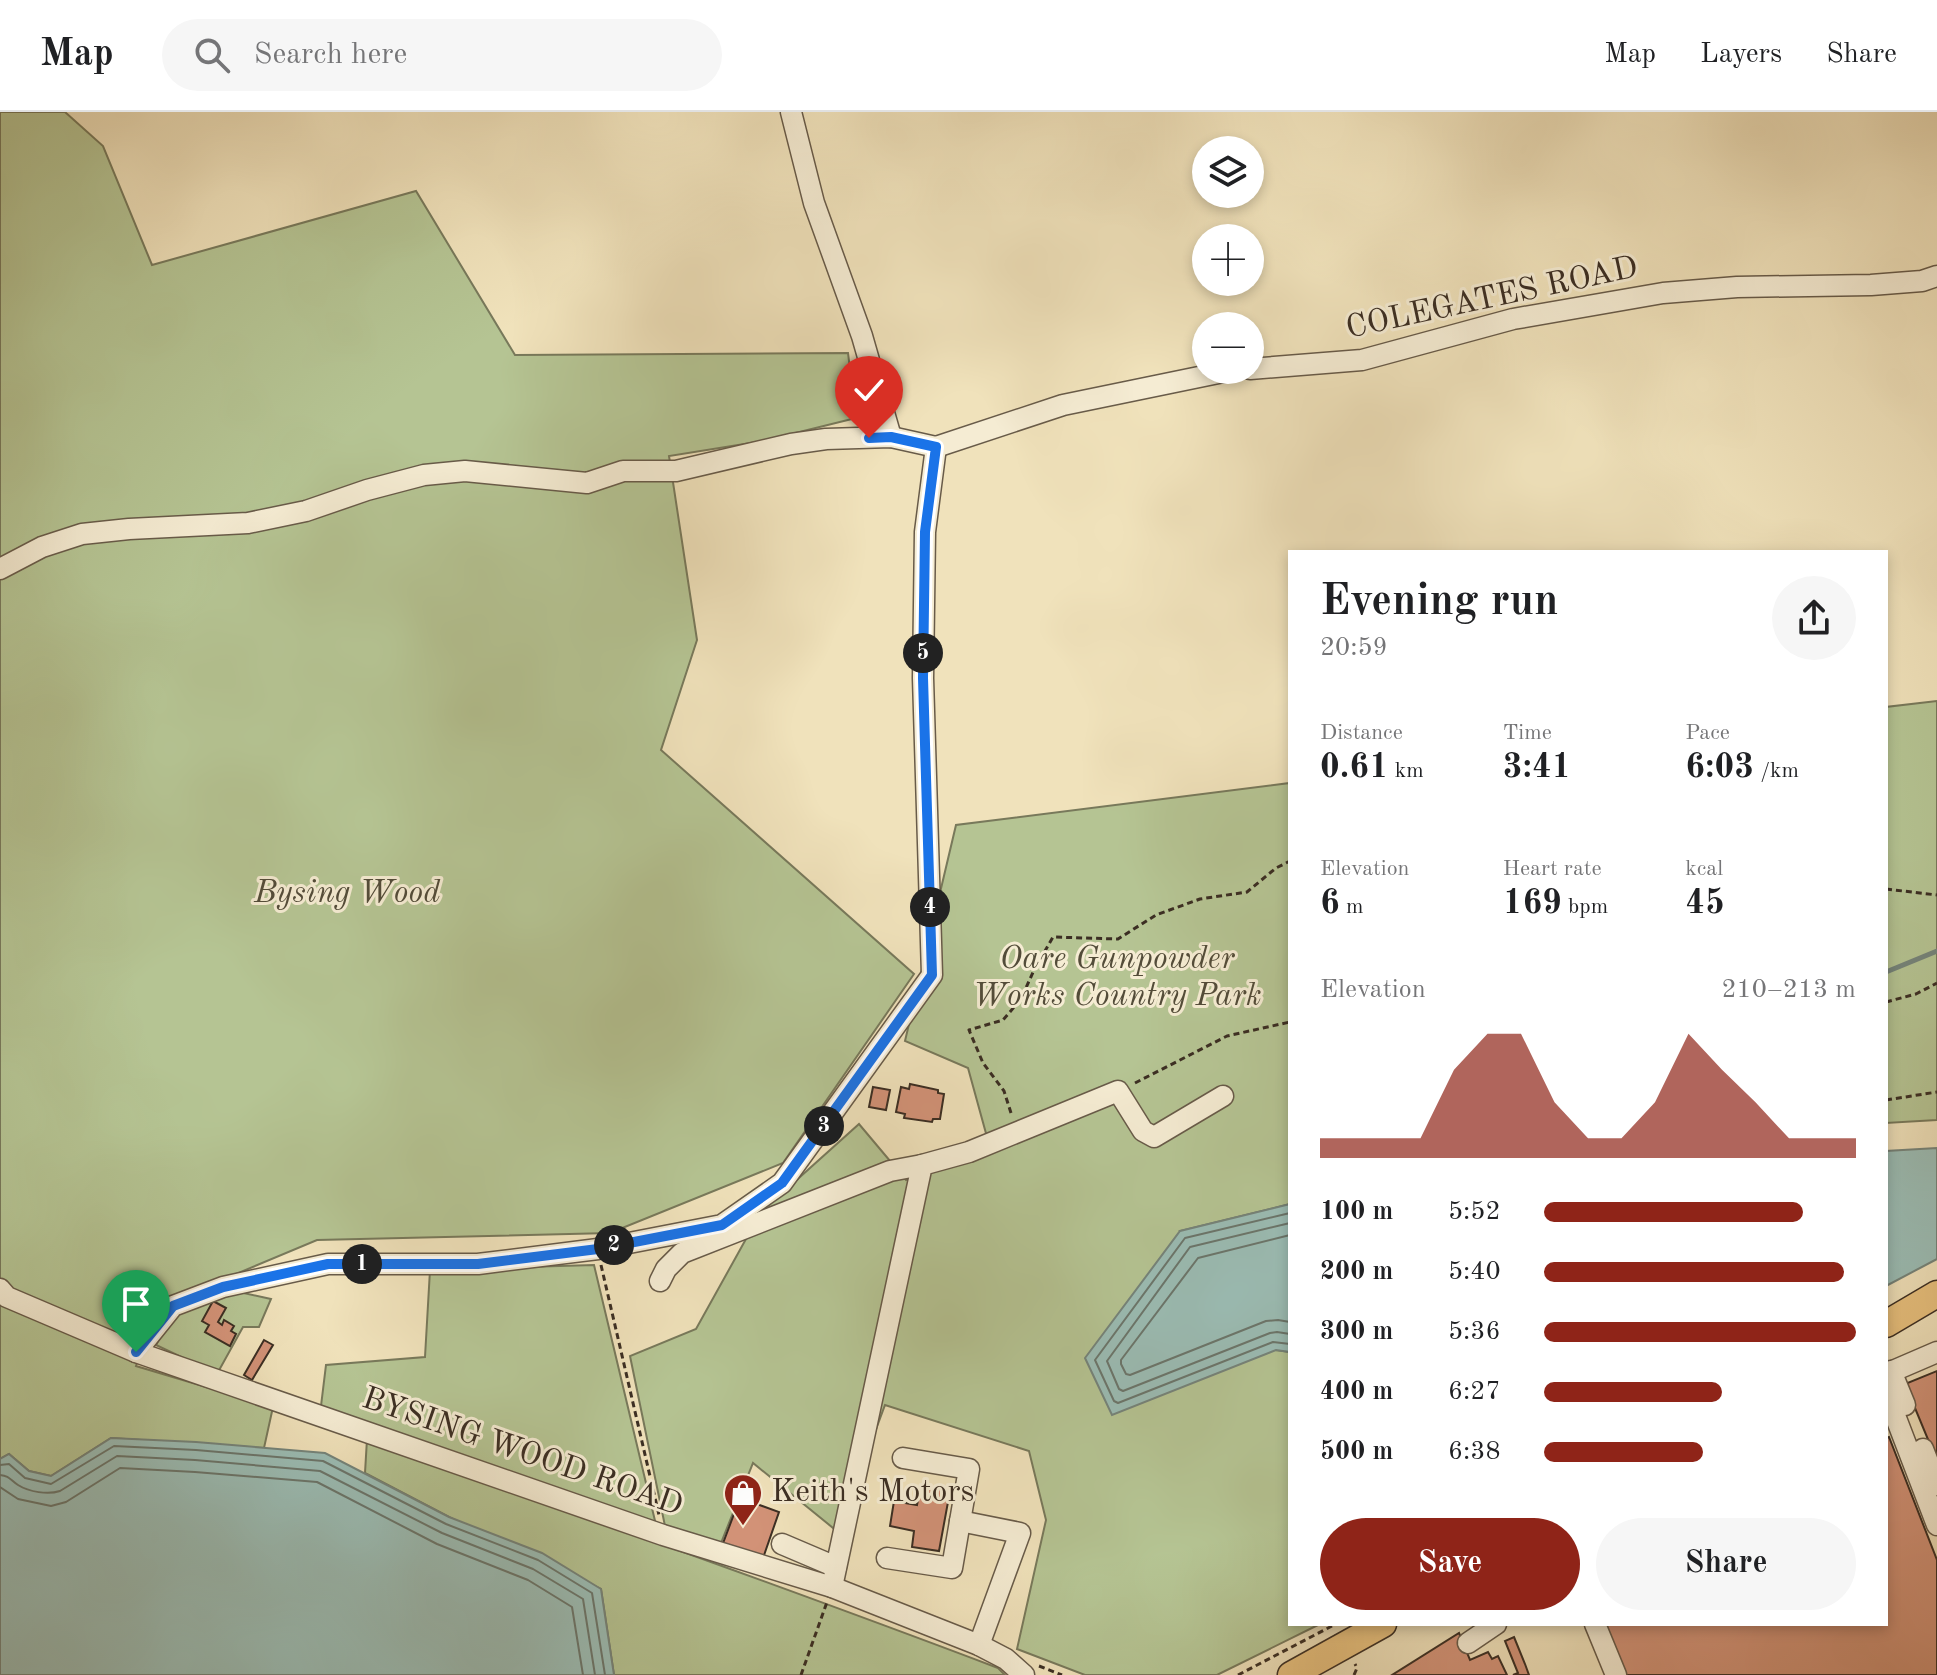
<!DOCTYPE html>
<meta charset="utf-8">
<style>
:root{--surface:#fff;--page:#f6f6f6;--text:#202124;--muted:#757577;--line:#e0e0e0;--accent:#8f2418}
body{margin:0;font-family:"Old Standard TT",serif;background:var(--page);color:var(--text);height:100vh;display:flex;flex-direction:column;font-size:30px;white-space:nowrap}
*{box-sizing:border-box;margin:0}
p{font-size:26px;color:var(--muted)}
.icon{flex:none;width:44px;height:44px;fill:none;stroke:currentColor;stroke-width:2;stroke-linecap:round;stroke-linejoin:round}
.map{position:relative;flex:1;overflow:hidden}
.panel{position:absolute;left:1288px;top:438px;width:600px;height:1076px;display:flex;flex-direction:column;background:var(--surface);border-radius:0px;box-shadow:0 4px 12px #0003}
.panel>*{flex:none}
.fabs{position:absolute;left:1192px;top:24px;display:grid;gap:16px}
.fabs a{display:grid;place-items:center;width:72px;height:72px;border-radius:50%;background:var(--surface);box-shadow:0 4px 12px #0003;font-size:40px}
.pin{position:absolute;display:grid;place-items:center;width:68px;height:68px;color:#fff;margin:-82px -34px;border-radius:50% 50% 50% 0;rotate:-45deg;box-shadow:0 0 8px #0007}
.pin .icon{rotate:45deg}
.km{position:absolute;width:40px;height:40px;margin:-20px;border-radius:50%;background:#222;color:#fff;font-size:22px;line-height:40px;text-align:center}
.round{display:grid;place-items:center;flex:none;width:84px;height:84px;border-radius:42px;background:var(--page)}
.headline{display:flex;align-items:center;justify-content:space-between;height:136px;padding:0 32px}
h1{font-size:44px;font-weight:800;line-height:60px}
.stats{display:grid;grid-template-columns:repeat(3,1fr);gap:12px;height:136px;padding:8px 32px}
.stats div{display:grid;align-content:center}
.stats b{font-size:34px;font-weight:800}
.stats small{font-size:22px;font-weight:400}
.stats p{font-size:22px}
.chart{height:224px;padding:16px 32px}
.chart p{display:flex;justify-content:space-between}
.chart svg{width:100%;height:144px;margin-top:8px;fill:var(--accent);opacity:.7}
.action{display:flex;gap:16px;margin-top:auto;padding:16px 32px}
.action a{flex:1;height:92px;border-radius:48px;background:var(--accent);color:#fff;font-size:32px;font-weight:800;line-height:92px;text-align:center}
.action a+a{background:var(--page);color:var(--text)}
ul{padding:0 32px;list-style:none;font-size:26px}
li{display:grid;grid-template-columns:128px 96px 1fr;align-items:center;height:60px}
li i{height:20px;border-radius:10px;background:var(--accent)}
header{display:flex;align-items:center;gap:48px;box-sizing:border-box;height:112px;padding:0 40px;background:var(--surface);border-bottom:2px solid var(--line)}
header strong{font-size:38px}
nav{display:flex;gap:44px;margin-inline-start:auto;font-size:28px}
.search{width:560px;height:72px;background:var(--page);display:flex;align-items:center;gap:20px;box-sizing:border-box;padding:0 28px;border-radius:44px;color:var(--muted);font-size:30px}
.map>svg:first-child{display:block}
.green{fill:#b5c493;stroke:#78795b;stroke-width:2}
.water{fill:#9bbdb5;stroke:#75847b;stroke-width:2}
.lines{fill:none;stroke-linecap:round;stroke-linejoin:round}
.shore{stroke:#6b766c;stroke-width:2}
.stream{stroke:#75847b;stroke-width:5}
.building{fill:#d29277;stroke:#3b2e23;stroke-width:2}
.minor-casing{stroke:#685b49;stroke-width:23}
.major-casing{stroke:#3b2e23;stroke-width:29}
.path{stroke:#3b2e23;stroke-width:3;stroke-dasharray:6 4;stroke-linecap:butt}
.minor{stroke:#f5ecd3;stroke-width:20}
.major{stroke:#e8c17e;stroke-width:26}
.route-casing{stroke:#fff;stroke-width:16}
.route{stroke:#1a73e8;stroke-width:10}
.labels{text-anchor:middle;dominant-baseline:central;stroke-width:6;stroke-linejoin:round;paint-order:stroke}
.street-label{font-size:32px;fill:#3b2e23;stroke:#f5ecd3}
.park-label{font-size:32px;font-style:italic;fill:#534c39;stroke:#f5ecd3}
.poi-label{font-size:32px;fill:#3b2e23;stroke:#f5ecd3;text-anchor:start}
</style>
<header>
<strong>Map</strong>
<div class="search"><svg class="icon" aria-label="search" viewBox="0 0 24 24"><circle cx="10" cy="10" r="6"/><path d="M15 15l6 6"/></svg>Search here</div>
<nav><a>Map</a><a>Layers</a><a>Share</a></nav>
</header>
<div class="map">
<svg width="1937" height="1563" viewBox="0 0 1937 1563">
<rect width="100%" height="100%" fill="#f0e2bb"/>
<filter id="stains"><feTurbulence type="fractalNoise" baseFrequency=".0025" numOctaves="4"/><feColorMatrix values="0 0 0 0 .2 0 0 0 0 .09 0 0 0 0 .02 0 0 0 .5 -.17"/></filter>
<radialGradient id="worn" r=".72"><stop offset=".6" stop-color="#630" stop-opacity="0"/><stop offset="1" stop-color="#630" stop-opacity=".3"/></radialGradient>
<!-- green -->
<g class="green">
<polygon points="0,0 65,0 103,34 152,153 416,79 515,243 848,241 856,306 763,329 669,344 697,528 661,638 914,862 783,1051 610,1121 317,1128 155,1196 136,1254 273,1295 264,1336 111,1326 51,1364 29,1359 9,1342 0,1347"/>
<polygon points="1937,589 1937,1008 1886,1011 1886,595"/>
<polygon points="1290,671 1290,1092 1180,1119 1276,1238 1290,1240 1290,1512 1320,1512 1217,1563 1085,1563 1017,1537 1046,1408 1029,1339 885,1293 838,1420 753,1351 719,1436 665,1414 630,1244 696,1217 761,1100 859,1012 906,1068 990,1036 968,956 905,929 956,713"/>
<polygon points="594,1153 656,1413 321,1294 326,1253 425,1245 430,1158"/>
<polygon points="230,1178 271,1187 259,1215 243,1215 217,1262 156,1233 176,1197"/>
<path d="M 367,1327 C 578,1402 789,1477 998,1556 L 1005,1563 L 614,1563 L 601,1477 L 449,1405 L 365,1361 Z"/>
</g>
<!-- water -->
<g class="water">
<polygon points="1937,1036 1937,1147 1886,1174 1886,1039"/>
<polygon points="1290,1092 1290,1240 1276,1238 1112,1303 1085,1246 1180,1119"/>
<polygon points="111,1326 196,1330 325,1341 449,1405 542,1441 601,1477 614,1563 0,1563 0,1347 9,1342 29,1359 51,1364"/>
</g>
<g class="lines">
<!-- shore -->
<g class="shore">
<polyline points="1290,1101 1185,1126 1095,1248 1114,1289 1118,1291 1273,1230 1290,1232"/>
<polyline points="1290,1111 1190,1135 1107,1249 1119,1277 1123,1279 1270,1221 1277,1220 1290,1222"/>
<polyline points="1290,1123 1198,1146 1121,1248 1121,1252 1126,1262 1130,1263 1266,1209 1278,1208 1290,1210"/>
<polyline points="0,1353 9,1352 25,1366 51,1372 114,1334 196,1338 323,1349 446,1412 538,1448 592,1481 605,1563"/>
<path d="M 0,1363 C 10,1364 10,1368 18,1373 C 29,1380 48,1383 60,1379 L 117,1344 L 195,1348 L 320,1359 L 442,1421 L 533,1457 L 583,1487 L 595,1563"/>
<polyline points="0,1375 18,1387 51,1394 66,1390 120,1356 195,1360 317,1370 437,1432 528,1468 572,1495 583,1563"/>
</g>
<!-- stream -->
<polyline class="stream" points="1886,860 1937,839"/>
</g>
<!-- building -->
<g class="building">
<polygon points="910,972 938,978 938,981 944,982 940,1007 933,1007 932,1010 904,1006 905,1002 896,1000 901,975 909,977"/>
<polygon points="873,975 890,978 886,998 869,995"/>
<polygon points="213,1189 226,1196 218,1210 222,1213 224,1208 234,1214 231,1219 236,1222 230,1234 205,1220 209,1213 202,1209"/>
<polygon points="264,1228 273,1233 252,1268 244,1263"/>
<polygon points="1937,1259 1937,1349 1905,1272"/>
<polygon points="1889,1325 1937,1448 1937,1563 1622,1563 1602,1512 1886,1512 1886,1326"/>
<polygon points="921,1373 950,1379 939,1439 912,1435 914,1419 890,1414 894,1389 917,1393"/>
<polygon points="740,1386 779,1400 762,1449 722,1434"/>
<polygon points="1459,1521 1470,1548 1488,1540 1492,1547 1498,1544 1507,1563 1392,1563"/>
<polygon points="1514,1525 1525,1552 1529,1563 1513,1563 1518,1561 1505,1529"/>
</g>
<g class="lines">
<!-- minor casing -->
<g class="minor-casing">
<g id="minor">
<polyline points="791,0 814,91 862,224 891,325"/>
<polyline points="1250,257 1362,248 1513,207 1663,181 1737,175 1871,173 1922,169 1937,164"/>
<polyline points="936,335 1063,293 1233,258"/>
<polyline points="0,457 42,435 82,422 129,417 248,411 306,399 367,378 424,363 465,359 587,371 623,359 676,359 791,332 826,327 891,325 936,335"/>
<polyline points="660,1169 666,1157 682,1141 890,1059 922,1053"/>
<polyline points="0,1177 7,1185 136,1240 663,1423 832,1475 979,1533 1006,1547 1024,1563"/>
<polyline points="136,1240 173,1194 223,1175 328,1152 478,1152 598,1137 722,1113 782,1071 932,863 923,566 925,420 936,335"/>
<polyline points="1891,1259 1905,1293"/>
<polyline points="1886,1262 1937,1240"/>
<polyline points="1886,1280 1937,1413"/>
<polyline points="1923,1337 1937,1373"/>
<polyline points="960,1409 1020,1421 979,1533"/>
<polyline points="782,1432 836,1455"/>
<polyline points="887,1446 952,1456 969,1357 903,1346"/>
<polyline points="832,1475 922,1053 969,1040 1118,979 1143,1019 1154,1025 1223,984"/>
<polyline points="1595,1512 1616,1563"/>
<polyline points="1468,1531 1496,1512"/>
</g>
</g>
<!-- major casing -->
<g class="major-casing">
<g id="major">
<polyline points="1886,1212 1937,1182"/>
<polyline points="1291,1563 1383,1512"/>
</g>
</g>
<!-- path -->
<g class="path">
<polyline points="1886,777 1937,783"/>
<polyline points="1886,890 1916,882 1937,871"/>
<polyline points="1135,971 1227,924 1290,910"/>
<polyline points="1886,988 1937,980"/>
<polyline points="1011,1001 1004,979 983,951 969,918 1003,908 1021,887 1034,858 1053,825 1118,827 1156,803 1200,787 1247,780 1276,756 1290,749"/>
<polyline points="601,1153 659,1403"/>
<polyline points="1039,1554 1062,1563"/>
<polyline points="801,1563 827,1490"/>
<polyline points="1238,1563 1332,1514 1333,1515"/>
<polyline points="1354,1563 1357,1556 1355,1552"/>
</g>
<!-- minor -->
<use href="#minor" class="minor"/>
<!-- major -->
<use href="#major" class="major"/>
</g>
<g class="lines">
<!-- route casing -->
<g class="route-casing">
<polyline id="route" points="136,1240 173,1194 223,1175 328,1152 478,1152 598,1137 722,1113 782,1071 932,863 923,566 925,420 936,335 891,325 869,326"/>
</g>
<!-- route -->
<use href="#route" class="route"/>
</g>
<!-- icons -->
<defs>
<g id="shop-pin" transform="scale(2)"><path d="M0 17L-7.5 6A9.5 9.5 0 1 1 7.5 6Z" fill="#8f2418" stroke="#f5ecd3"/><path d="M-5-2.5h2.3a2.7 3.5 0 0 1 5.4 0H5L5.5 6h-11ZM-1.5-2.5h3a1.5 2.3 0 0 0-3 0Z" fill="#fff"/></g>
</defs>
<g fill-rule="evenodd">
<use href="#shop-pin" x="743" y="1381"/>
</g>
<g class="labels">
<!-- street labels -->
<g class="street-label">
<text transform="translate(1492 187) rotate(-12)">COLEGATES ROAD</text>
<text transform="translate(522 1341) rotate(19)">BYSING WOOD ROAD</text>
</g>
<!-- park labels -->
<g class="park-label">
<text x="347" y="782">Bysing Wood</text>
<text x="1117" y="848">Oare Gunpowder<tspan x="1117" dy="37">Works Country Park</tspan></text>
</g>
<!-- poi labels -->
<g class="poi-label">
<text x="771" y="1381">Keith's Motors</text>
</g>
</g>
<rect width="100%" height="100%" filter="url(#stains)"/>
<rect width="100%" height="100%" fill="url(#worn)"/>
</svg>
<div class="fabs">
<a><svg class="icon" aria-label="layers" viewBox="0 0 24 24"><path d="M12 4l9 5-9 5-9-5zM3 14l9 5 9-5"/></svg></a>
<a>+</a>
<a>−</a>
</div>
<div class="pin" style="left:136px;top:1240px;background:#1e9e55"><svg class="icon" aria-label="arrive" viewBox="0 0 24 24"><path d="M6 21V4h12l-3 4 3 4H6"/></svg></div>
<div class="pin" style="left:869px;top:326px;background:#d93025"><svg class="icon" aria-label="check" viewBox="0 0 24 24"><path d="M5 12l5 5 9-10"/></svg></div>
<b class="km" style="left:362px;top:1152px">1</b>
<b class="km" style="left:614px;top:1133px">2</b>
<b class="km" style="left:824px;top:1014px">3</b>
<b class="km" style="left:930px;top:795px">4</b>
<b class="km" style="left:923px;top:541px">5</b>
<section class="panel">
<div class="headline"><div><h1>Evening run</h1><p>20:59</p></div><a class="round"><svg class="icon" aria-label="share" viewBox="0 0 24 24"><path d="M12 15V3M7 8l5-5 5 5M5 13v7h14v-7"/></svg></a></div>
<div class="stats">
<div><p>Distance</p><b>0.61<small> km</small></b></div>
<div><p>Time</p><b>3:41</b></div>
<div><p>Pace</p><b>6:03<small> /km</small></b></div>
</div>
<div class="stats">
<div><p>Elevation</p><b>6<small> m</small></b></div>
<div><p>Heart rate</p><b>169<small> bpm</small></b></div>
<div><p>kcal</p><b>45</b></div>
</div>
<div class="chart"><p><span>Elevation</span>210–213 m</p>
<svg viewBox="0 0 160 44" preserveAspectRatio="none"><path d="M0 44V38L10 38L20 38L30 38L40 17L50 6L60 6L70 27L80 38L90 38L100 27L110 6L120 17L130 27L140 38L150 38L160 38V44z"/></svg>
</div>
<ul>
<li><b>100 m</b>5:52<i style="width:83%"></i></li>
<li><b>200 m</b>5:40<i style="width:96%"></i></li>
<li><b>300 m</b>5:36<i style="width:100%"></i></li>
<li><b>400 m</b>6:27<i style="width:57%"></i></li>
<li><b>500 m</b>6:38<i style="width:51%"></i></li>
</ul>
<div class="action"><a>Save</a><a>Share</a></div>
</section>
</div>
